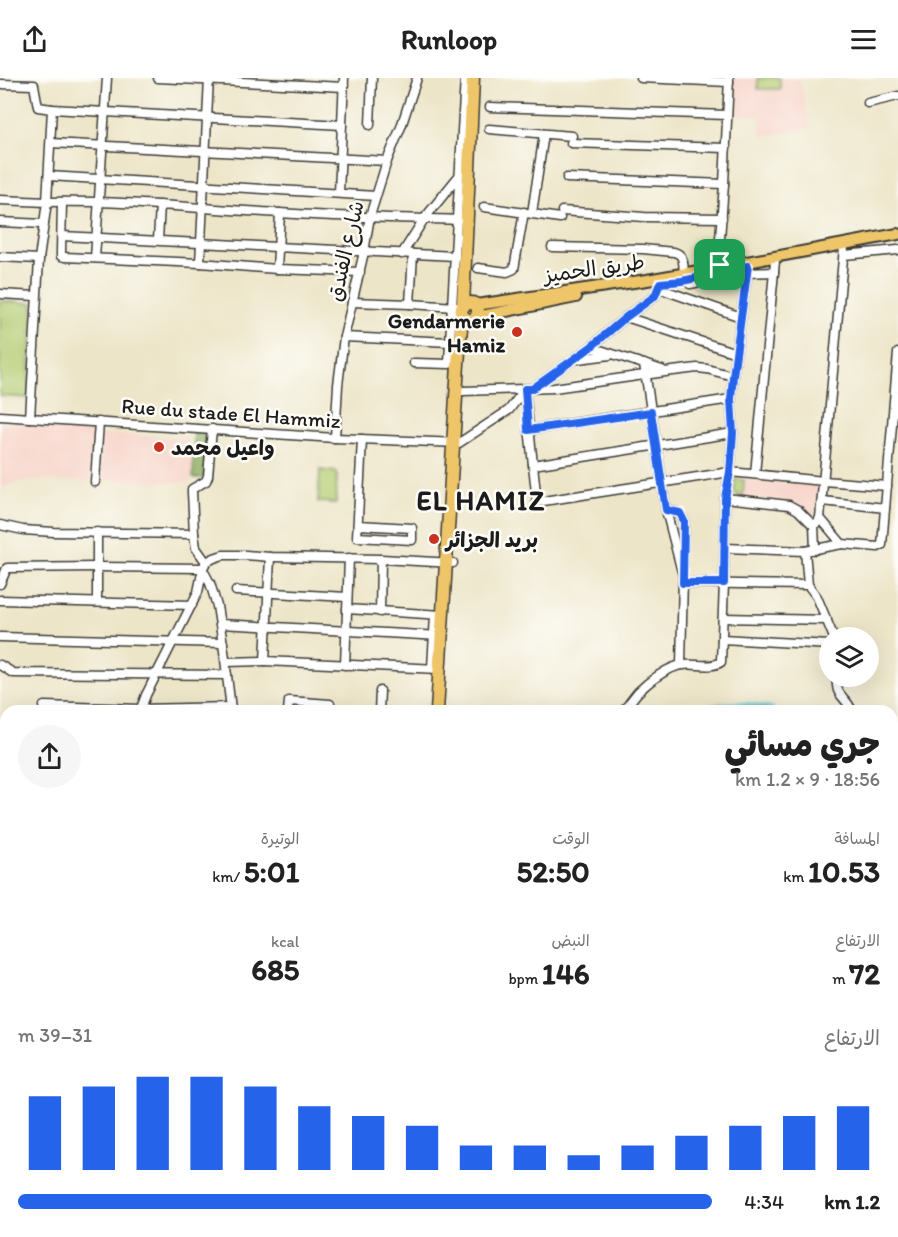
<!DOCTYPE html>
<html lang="ar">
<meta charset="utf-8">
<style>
:root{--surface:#fff;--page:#f6f6f6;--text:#222;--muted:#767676;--accent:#2563eb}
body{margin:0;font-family:Itim,"Playpen Sans Arabic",sans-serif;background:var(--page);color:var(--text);direction:rtl;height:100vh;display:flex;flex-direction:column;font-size:22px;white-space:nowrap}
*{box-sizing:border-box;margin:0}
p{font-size:20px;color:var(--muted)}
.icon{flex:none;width:33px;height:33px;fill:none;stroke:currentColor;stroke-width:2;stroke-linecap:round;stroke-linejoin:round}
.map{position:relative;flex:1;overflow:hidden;direction:ltr}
.details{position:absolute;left:0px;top:627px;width:898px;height:532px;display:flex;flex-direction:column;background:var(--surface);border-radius:18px 18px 0 0;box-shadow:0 6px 24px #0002;direction:rtl}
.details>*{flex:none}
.buttons{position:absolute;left:819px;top:549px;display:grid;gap:12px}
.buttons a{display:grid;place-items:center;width:60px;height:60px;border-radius:50%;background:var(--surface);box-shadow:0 6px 24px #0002;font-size:30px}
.pin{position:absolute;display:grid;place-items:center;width:51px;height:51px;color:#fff;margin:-26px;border-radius:12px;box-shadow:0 3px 9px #0006}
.round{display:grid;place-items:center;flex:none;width:63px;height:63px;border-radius:32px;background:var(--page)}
.summary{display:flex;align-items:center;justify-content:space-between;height:102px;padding:0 18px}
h1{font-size:33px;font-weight:800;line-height:45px}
.figures{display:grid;grid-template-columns:repeat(3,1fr);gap:9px;height:102px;padding:6px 18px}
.figures div{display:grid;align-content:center}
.figures b{font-size:30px;font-weight:800}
.figures small{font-size:16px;font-weight:400}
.figures p{font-size:16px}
.chart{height:168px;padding:12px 18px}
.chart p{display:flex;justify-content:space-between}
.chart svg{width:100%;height:108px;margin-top:6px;stroke:var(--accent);stroke-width:6}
ul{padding:0 18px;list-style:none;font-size:20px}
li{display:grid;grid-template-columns:96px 72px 1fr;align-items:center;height:45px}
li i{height:15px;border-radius:8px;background:var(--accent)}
header{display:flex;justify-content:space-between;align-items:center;height:78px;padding:0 18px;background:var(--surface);font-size:27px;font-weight:800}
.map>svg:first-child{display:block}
.built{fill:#f7d1c6}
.green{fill:#b3cc72;stroke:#687447;stroke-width:1.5}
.forest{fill:#8eb064;stroke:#556640;stroke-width:1.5}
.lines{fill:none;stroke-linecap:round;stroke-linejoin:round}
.river{stroke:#54c2c8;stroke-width:10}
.minor-casing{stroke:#3b3a36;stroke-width:11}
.major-casing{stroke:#3b3a36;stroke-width:14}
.highway-casing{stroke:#3b3a36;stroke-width:15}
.minor{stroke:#fff;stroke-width:8}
.major{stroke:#eec569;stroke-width:10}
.highway{stroke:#eec569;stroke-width:12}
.route-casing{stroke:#fff;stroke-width:12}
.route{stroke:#2563eb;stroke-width:8}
.poi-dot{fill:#c8321e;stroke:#fdfcf7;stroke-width:2}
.labels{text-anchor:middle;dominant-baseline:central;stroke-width:5;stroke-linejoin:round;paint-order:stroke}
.street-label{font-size:21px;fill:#1c1c1c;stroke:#fdfcf7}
.poi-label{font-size:21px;font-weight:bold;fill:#1c1c1c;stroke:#fdfcf7;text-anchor:start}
.district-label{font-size:27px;font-weight:bold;letter-spacing:1.5px;fill:#1c1c1c;stroke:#fdfcf7}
</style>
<header><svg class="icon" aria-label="menu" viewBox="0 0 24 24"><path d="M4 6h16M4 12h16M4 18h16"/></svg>Runloop<svg class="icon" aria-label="share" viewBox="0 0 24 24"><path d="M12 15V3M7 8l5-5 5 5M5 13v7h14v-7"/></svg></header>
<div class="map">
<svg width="898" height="1159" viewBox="0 0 898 1159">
<rect width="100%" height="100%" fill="#fdfcf7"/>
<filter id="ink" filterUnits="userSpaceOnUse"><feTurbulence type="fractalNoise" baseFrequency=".0167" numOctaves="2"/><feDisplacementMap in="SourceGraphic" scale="12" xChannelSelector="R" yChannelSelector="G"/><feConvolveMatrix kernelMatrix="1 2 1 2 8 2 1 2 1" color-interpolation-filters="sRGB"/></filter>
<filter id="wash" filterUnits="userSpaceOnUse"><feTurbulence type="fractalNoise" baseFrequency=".008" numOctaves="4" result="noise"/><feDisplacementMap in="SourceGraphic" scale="24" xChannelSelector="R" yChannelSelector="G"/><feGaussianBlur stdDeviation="1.35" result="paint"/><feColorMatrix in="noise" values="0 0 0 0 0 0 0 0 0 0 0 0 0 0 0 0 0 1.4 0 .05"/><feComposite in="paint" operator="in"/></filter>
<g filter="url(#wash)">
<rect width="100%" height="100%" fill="#ede5c8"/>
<!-- built -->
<g class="built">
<polygon points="732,0 800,0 810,50 760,59 761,41 758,38 730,37"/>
<polygon points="14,343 94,348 91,403 30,402 11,406 5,410 0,408 0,346 13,346"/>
<polygon points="102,356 186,360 187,372 193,372 191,405 100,401"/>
<polygon points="734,400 752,401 806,407 820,407 815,442 813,442 803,430 795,424 733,417 732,416"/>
</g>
<!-- green -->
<g class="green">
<rect x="758" y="0" width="22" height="11"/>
<polygon points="0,223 33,225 28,320 0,318"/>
<polygon points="320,392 337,394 336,425 318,424"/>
<polygon points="735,401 744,402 743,417 734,416"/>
<polygon points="315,1154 401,1154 402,1159 315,1159"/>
</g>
<!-- forest -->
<polygon class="forest" points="194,353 205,353 204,400 193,400"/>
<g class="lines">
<!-- river -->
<g class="river">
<path d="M 704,633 C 726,627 748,627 770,633"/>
<polyline points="892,737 898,744"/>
<polyline points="0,810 6,813"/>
</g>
</g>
</g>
<g filter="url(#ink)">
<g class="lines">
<!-- minor casing -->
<g class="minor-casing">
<g id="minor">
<polyline points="158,0 344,9"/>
<polyline points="641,0 729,4"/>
<path d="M 0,6 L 34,7 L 38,29 L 52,31 L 47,124 C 125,122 202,131 279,135 C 338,139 398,140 457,142"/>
<polyline points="868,25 898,18"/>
<polyline points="490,29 727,37"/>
<polyline points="52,31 342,47"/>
<polyline points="370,47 372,0"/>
<polyline points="489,51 572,58"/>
<polyline points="51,65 387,83"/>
<polyline points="571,65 726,70"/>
<polyline points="49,98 376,118"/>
<polyline points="567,100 724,106"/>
<polyline points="339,115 344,0"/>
<polyline points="0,122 47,124 39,181 30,340"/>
<polyline points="62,124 61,174 61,178 65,179 200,185 277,191 360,194"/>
<polyline points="484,129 560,140"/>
<polyline points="562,133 644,139 722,140"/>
<polyline points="532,135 544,56"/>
<polyline points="0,144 44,146"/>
<polyline points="62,158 455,178"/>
<polyline points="158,162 160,127"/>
<path d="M 552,169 L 643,171 L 674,174 C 685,177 683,186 684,196"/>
<polyline points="402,176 424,141 458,99"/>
<polyline points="844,177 898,172"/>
<polyline points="0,179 39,181"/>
<polyline points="95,180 107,0"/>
<polyline points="200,185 209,0"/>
<polyline points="720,187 720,161 724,106 729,0"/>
<polyline points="478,190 507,194 514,191 524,134"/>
<polyline points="277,191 280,135"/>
<polyline points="690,206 747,195 774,194"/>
<polyline points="658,210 741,239"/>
<polyline points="0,216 36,218"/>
<polyline points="352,224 410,226 456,229"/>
<polyline points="410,226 413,176"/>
<polyline points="626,239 736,275"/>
<polyline points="344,259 450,264 449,286 414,285"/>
<polyline points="591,269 662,292"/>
<polyline points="578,281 610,277"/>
<polyline points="457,283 450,264 465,0"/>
<polyline points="644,286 666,432 683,498 681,587"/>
<polyline points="532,311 591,269 626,239 655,218 660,205"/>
<polyline points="525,312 537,424 730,394 824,403 887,408"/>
<polyline points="463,313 554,310 665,294 697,290 707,291 733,298"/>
<polyline points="0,338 335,360 459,365 509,332 525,311"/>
<polyline points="528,352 731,321"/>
<polyline points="335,360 338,307 344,259 364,174 370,138 387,83 401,49 417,0"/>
<polyline points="533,387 733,355"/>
<polyline points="755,396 775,183"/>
<polyline points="95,404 99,344"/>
<polyline points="725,420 789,427 798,432 812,446 817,445 820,440 844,169"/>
<polyline points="823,423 885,430"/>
<path d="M 666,432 C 675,434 681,434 684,443 L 683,488"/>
<polyline points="820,440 842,466 878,469 882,467 898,275"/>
<polyline points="814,446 815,472"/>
<polyline points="0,447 23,452 54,454 194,456"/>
<polyline points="358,447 412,450 412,462 357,459 362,361"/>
<polyline points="97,454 97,524"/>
<polyline points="725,470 805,473 808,507 817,519 834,560"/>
<polyline points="805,473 842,466"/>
<polyline points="270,479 265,583 439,591"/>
<polyline points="206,484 196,470 194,456 192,414 192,411 206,403 208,398 212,351"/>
<polyline points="203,492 210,505 217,528 224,573 231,631"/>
<polyline points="683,505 808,507"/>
<polyline points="0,506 7,490 97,489 203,490"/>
<polyline points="236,513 347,519"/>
<polyline points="0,522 192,527"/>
<polyline points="347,531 442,537"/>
<polyline points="380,534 381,481"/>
<polyline points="723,540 827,542"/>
<polyline points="220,546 441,558"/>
<polyline points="0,559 223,565"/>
<polyline points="722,561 830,567"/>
<polyline points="226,584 265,583"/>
<polyline points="0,587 13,595 227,597"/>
<polyline points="345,587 349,480"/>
<polyline points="432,590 435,537"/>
<path d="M 837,598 C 835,621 845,616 852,633"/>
<polyline points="46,633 44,628 140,631 231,629"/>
<polyline points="140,633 146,617 198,514 203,490 206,484 214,480 223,477 246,477 270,479 381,481 453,485"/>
<polyline points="288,633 289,623 330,626 329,633"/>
<polyline points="379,633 380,613"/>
<path d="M 623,633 C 628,627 633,620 638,614 C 648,604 669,588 683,587 C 695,585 710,591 721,584 L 724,505 L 725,420 L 730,394 L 733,355 L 731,321 L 733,298 L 748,188"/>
<polyline points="0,680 6,691"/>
<polyline points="0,771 6,776"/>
<polyline points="0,951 6,953"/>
<polyline points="892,1125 898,1128"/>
<polyline points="603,1159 606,1154"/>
</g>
</g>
<!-- major casing -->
<g class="major-casing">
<g id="major">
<polyline points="722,187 747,184 898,156"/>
<path d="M 476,227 L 647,202 L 710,191 L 720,187 L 725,189 C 727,193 726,197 722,199 L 717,198 L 715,193 L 717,189"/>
<polyline points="477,239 576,219"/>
</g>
</g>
<!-- highway casing -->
<g class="highway-casing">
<g id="highway">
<path d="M 462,238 C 482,254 484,214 463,228"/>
<polyline points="437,633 458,286 462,238 461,233 463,228 473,0"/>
<polyline points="546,1154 552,1159"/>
<polyline points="566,1154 569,1159"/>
<polyline points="298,1159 298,1154"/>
<polyline points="312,1159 313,1154"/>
<polyline points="408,1159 408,1154"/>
<polyline points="426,1159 430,1154"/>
</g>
</g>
<!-- minor -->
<use href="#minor" class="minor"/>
<!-- major -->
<use href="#major" class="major"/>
<!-- highway -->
<use href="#highway" class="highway"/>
</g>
</g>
<g class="lines" filter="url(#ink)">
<!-- route casing -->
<g class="route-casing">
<polygon id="route" points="720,187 725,189 726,195 734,191 748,188 733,298 731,321 733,355 730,394 725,420 724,505 683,505 684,443 680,435 666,432 651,334 528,352 525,311 532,311 591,269 626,239 655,218 660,205 682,203 716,196 716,190"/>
</g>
<!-- route -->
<use href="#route" class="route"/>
</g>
<!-- markers -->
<g class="poi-dot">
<circle cx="517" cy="254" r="6"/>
<circle cx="159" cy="369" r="6"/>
<circle cx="434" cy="461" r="6"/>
</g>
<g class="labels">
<!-- street labels -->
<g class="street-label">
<text transform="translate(345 173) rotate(-77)">شارع الفندق</text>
<text transform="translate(594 190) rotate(-8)">طريق الحميز</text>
<text transform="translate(231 335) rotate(4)">Rue du stade El Hammiz</text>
</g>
<!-- poi labels -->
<g class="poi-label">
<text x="505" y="242" text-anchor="end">Gendarmerie<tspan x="505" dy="24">Hamiz</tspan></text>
<text x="171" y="369">واعيل محمد</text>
<text x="446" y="461">بريد الجزائر</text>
</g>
<!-- district labels -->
<g class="district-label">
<text x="481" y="422">EL HAMIZ</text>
</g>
</g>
</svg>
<div class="buttons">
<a><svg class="icon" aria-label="layers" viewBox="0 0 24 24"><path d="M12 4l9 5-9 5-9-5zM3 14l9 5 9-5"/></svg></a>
</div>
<div class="pin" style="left:720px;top:187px;background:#1e9e55"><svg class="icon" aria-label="arrive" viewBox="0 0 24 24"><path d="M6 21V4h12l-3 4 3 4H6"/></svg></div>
<section class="details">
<div class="summary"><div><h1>جري مسائي</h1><p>18:56 · 9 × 1.2 km</p></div><a class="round"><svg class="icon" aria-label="share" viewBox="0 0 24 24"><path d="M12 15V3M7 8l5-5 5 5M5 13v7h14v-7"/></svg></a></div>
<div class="figures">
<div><p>المسافة</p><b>10.53<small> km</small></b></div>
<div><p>الوقت</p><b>52:50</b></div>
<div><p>الوتيرة</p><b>5:01<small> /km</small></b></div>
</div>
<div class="figures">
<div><p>الارتفاع</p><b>72<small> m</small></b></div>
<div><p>النبض</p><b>146<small> bpm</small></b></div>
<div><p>kcal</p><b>685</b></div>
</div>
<div class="chart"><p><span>الارتفاع</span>31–39 m</p>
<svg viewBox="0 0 160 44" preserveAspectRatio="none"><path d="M5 44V14M15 44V10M25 44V6M35 44V6M45 44V10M55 44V18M65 44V22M75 44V26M85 44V34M95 44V34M105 44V38M115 44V34M125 44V30M135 44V26M145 44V22M155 44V18"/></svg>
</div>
<ul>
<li><b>1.2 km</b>4:34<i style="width:100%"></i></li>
</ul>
</section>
</div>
